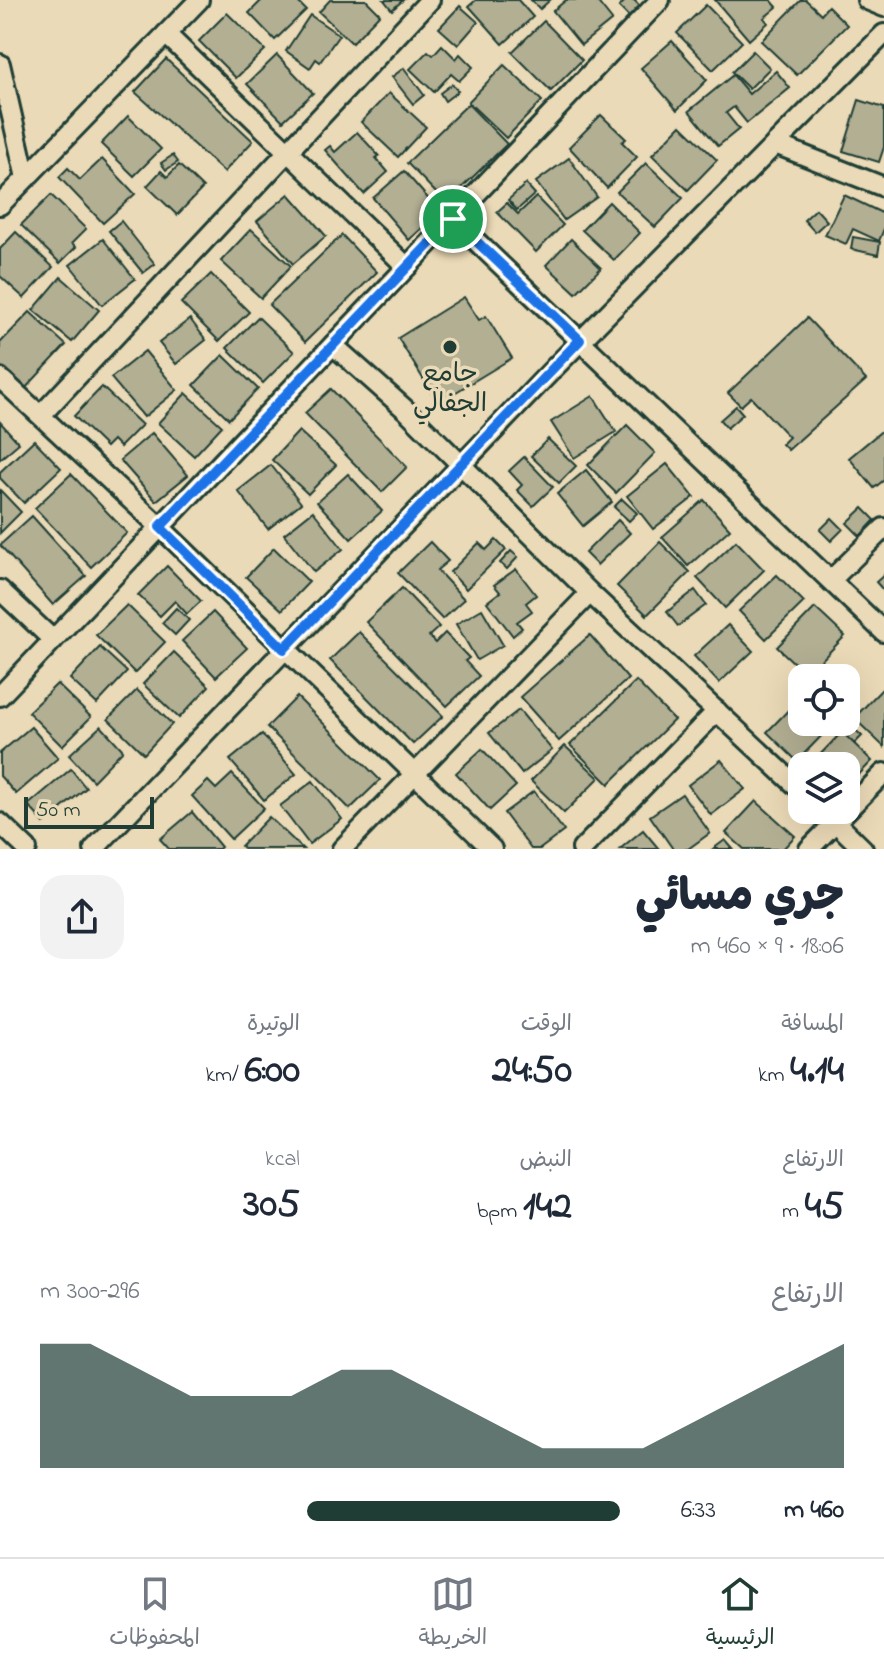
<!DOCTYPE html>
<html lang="ar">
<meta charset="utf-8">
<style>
:root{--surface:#fff;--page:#f2f2f3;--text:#1f2937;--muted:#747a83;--line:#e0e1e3;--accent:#1f3d34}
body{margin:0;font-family:"Indie Flower","Playpen Sans Arabic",sans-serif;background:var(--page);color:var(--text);direction:rtl;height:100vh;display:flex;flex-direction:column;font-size:30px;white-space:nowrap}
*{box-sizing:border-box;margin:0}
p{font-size:26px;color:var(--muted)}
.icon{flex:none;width:44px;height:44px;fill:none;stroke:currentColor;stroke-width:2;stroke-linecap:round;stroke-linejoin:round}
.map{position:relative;height:849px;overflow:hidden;direction:ltr}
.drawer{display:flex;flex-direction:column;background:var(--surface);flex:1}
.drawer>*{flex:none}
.controls{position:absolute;left:788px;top:664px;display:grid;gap:16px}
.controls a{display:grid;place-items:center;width:72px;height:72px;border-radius:16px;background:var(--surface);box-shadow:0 8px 32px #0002;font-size:40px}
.scale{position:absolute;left:24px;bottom:20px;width:130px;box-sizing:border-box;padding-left:8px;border:4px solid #1f3d34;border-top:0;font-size:22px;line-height:28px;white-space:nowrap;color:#1f3d34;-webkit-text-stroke:6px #ebdab7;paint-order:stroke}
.pin{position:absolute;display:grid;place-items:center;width:68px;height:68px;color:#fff;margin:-34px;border:4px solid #fff;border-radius:50%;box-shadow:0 2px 8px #0007}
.round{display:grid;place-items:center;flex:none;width:84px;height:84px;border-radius:24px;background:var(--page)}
.overview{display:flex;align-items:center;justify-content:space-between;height:136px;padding:0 40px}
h1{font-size:44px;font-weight:800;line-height:60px}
.figures{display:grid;grid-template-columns:repeat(3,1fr);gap:12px;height:136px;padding:8px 40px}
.figures div{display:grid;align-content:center}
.figures b{font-size:40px;font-weight:800}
.figures small{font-size:22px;font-weight:400}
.figures p{font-size:22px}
.chart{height:224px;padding:16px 40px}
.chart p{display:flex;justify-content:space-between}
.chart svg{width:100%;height:144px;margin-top:8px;fill:var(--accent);opacity:.7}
ul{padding:0 40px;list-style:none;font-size:26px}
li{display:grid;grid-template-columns:128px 96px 1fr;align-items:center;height:60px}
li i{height:20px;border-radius:10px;background:var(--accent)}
.tab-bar{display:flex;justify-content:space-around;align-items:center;height:112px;border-top:2px solid var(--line);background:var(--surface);font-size:22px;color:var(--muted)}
.tab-bar a{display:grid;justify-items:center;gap:4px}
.tab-bar .selected{color:var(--accent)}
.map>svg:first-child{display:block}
.building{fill:#b2af93;stroke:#1f3d34;stroke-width:2}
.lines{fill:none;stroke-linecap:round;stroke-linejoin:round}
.minor-casing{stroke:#1f3d34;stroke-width:24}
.minor{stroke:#ebdab7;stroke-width:18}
.route-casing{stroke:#fff;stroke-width:16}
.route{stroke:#1a73e8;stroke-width:10}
.poi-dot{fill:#1f3d34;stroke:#ebdab7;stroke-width:3}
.labels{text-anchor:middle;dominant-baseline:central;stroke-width:7;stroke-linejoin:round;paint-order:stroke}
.poi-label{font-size:26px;fill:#1f3d34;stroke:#ebdab7}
</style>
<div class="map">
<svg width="884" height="849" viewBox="0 0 884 849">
<rect width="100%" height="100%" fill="#ebdab7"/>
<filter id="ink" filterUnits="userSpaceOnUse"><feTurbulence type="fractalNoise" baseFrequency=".0125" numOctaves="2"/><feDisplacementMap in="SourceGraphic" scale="16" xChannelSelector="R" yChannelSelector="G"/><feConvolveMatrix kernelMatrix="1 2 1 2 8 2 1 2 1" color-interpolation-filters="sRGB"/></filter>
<g filter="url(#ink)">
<!-- building -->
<g class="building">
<polygon points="262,0 296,0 306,10 275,40 249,13"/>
<polygon points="330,0 366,0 380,14 352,43 319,12"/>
<polygon points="384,0 403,0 392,10"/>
<polygon points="476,0 518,0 533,17 503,44 469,6"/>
<polygon points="531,0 550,0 540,9"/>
<polygon points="566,0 596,0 612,20 581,45 553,11"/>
<polygon points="626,0 634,0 640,6 629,17 619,7"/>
<polygon points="715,0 771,0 777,7 764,18 768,23 749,40"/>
<polygon points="801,0 806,0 821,14 828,6 847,25 797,75 761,41"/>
<polygon points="706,5 742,42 713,70 677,33"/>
<polygon points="460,6 478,22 458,45 439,28"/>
<polygon points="227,13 265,50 236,78 199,41"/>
<polygon points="310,15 339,35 320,62 316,59 310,68 286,51"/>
<polygon points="544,21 582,60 551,91 512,52"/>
<polygon points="672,41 707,80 677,110 641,68"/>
<polygon points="442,45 456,59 460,54 473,67 459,81 451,74 434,92 410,69 428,51 433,55"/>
<polygon points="753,51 770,68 749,89 732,72"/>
<polygon points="277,55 313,93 283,121 247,84"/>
<polygon points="166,59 253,141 224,172 135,92"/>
<polygon points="504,65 542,101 506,138 468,102"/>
<polygon points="404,68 424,95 413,104 392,77"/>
<polygon points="776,71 790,88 747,123 734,107 726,113 739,129 718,146 689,111 733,75 749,94"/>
<polygon points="452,84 458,91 445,101 440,93"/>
<polygon points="389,93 426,127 398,157 361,122"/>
<polygon points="859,100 884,108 884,147 879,162 843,151"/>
<polygon points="468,104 507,144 446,203 407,163"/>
<polygon points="601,115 626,139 622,142 637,157 607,188 569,147"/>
<polygon points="128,116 161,149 134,176 101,144"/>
<polygon points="681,125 717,160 688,190 652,155"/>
<polygon points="357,132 379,156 376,158 388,172 364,194 325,150 330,146 335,152"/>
<polygon points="173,155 178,162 166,170 161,163"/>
<polygon points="569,158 597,197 564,220 536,182"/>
<polygon points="102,159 135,194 103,223 59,177 68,168 80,180"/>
<polygon points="646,163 683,198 655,227 617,192"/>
<polygon points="179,165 203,188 177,215 147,186 161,171 167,177"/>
<polygon points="404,171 440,212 409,240 373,198"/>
<polygon points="526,184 535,194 517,210 508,200"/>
<polygon points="289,194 326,236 293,264 257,221"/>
<polygon points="51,195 86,229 72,243 76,247 60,263 21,225"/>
<polygon points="844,195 884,214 884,229 879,241 853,229 846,244 825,235"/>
<polygon points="536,197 563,225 536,252 497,212 507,203 518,214"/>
<polygon points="609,202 640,233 614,260 582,230"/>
<polygon points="816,209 827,221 815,232 804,220"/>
<polygon points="121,221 155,264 143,273 109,231"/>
<polygon points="251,229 291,266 261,298 221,261"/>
<polygon points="16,232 53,267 24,298 0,276 0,249"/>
<polygon points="342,235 377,272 305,342 269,305"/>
<polygon points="853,237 880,242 878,255 851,249"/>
<polygon points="103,239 135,279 102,305 70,265"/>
<polygon points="571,239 601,268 576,293 546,265"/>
<polygon points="211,274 249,312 219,341 181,303"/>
<polygon points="61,277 99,310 72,342 33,310"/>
<polygon points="464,297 479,320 486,316 512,358 438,403 398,338"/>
<polygon points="30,312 66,345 22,392 0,371 0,343"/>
<polygon points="258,317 294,352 263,383 227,348"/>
<polygon points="807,318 866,380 788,450 782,444 789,437 751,397 741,406 728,393"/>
<polygon points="190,319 206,340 176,364 159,343"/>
<polygon points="145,351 177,390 144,417 111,378"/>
<polygon points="223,355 258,389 229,419 194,385"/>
<polygon points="102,387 142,425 120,447 113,440 106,447 74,416"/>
<polygon points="331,389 407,467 382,492 305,413"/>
<polygon points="186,393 222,426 194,456 158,423"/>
<polygon points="593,396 616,432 574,458 551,422"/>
<polygon points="736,406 743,414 727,428 720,420"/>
<polygon points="0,422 19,443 0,459"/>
<polygon points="627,425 655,453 616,493 588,465"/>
<polygon points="884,429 884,480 874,488 849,458"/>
<polygon points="299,431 336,465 308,494 272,460"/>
<polygon points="152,433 188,475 156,501 120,460"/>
<polygon points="548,439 576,466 559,483 531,456"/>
<polygon points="34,440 61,468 24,503 0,478 0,472"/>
<polygon points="524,457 553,487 533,506 517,490 522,485 509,471"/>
<polygon points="667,464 694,497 653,529 627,496"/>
<polygon points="271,465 301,503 268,529 238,491"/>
<polygon points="586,470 612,502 583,526 557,494"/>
<polygon points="71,474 127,533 91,567 35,508"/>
<polygon points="348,474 382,511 351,539 317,502"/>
<polygon points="0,490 21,512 0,533"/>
<polygon points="622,499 637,513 629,521 614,507"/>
<polygon points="704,500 730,529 688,566 662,537"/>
<polygon points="863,508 875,520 860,536 847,523"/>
<polygon points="313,511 343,549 314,572 284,534"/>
<polygon points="32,516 86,576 53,605 0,545"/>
<polygon points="832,518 843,529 831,541 820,530"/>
<polygon points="618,520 630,533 597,565 585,553"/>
<polygon points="496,540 506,550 466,589 450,572 479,543 486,550"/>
<polygon points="736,541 764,570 725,608 697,578"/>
<polygon points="430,542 448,561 437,570 464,599 442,619 398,573"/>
<polygon points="660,542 690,572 647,615 617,586"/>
<polygon points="274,548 309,582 282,610 246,577"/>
<polygon points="511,551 518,557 507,569 500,563"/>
<polygon points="167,566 201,601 187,614 175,601 160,616 138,595"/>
<polygon points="516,569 536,595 526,603 532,611 517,622 522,628 513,636 487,602 500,592 494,585"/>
<polygon points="777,575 804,602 766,639 739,611"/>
<polygon points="884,575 884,591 876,582"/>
<polygon points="402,588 439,627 429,636 435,643 445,633 469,658 465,661 479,676 447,706 366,622"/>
<polygon points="695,590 706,605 678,626 667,612"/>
<polygon points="127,605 165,642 135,673 96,635"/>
<polygon points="176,608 189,620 175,635 162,623"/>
<polygon points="815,608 845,636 807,675 777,647"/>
<polygon points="482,609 503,645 477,660 456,624"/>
<polygon points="213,612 247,648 216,677 182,641"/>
<polygon points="728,625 753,651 719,683 694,656"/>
<polygon points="359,632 443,716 413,744 330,660"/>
<polygon points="590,635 628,679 559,741 520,697"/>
<polygon points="100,647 127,672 97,704 70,679"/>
<polygon points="174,652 209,686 179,718 143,684"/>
<polygon points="636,681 674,720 609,784 570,745"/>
<polygon points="57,684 91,717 62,746 28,712"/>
<polygon points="884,687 884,747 854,718"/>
<polygon points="137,690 172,724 144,754 108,719"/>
<polygon points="802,696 802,722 835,722 797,761 767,732"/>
<polygon points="297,697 380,780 350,809 267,727"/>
<polygon points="519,710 552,750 522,774 489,733"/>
<polygon points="849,724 862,736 854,744 842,732"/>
<polygon points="101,726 123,750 93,781 69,755"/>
<polygon points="31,727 58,758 16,794 0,776 0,753"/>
<polygon points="842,732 872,761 846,788 846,766 809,766"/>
<polygon points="262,734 296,774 264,800 230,760"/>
<polygon points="565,746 599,778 564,813 531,781"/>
<polygon points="482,749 516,786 490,810 456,773"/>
<polygon points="721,760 745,789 711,815 688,785"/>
<polygon points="71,769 86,788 44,823 28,805"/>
<polygon points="232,774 264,808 231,839 192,796 208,781 216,789"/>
<polygon points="313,781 342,819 309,844 280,806"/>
<polygon points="534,791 564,831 540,849 531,849 504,813"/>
<polygon points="682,794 710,833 688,849 673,849 650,816"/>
<polygon points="756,801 795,836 783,849 744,849 726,833"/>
<polygon points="192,812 221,847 219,849 169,849 160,839"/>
<polygon points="269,817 303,849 244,849 241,846"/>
<polygon points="643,830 659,849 620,849"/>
<polygon points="725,840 733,849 713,849"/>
</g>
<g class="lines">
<!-- minor casing -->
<g class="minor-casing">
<g id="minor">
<polyline points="867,0 884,7"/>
<polyline points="166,34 407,267"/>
<polyline points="0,64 26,178"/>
<polyline points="775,144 884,187"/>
<polyline points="0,205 199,0"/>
<polyline points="453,219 884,632"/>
<polyline points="333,345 406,410 590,593 802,791"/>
<polyline points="0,378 160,527 492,849"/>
<polyline points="41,415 430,0"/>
<polyline points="831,580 884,528"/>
<polyline points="0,590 53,640"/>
<polyline points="0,696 660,0"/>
<polyline points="823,810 863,849"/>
<polyline points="0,823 27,849"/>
<polyline points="94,849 554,368 884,34"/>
<polyline points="342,849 590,593"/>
<polyline points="582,849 717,711"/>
<polyline points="809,849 884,773"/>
</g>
</g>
<!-- minor -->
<use href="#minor" class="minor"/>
</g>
</g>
<g class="lines" filter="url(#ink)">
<!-- route casing -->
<g class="route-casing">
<polygon id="route" points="453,219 580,340 284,649 160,527"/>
</g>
<!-- route -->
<use href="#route" class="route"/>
</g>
<!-- markers -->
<circle class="poi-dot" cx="450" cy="347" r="8"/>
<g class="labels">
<!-- poi labels -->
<g class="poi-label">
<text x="450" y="375">جامع<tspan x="450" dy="30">الجفالي</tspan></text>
</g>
</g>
</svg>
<div class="controls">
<a><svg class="icon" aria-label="locate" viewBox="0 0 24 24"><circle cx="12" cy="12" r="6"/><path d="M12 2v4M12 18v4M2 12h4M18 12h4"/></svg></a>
<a><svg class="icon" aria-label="layers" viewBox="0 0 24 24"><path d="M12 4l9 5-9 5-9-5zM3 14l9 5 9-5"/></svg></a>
</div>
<div class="scale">50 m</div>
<div class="pin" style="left:453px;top:219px;background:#1e9e55"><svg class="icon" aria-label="arrive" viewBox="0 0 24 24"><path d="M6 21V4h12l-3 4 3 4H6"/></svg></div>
</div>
<section class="drawer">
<div class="overview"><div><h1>جري مسائي</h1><p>18:06 · 9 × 460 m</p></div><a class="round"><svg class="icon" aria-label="share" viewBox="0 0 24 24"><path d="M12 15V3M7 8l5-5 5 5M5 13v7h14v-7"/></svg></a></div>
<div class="figures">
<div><p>المسافة</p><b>4.14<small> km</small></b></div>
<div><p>الوقت</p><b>24:50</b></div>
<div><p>الوتيرة</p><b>6:00<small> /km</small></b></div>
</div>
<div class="figures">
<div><p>الارتفاع</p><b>45<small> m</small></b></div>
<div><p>النبض</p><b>142<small> bpm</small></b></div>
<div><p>kcal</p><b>305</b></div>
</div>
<div class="chart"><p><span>الارتفاع</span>296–300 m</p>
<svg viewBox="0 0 160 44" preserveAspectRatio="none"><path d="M0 44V6L10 6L20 14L30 22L40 22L50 22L60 14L70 14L80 22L90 30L100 38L110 38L120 38L130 30L140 22L150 14L160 6V44z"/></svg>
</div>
<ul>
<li><b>460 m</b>6:33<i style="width:54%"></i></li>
</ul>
</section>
<nav class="tab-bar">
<a class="selected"><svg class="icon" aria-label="home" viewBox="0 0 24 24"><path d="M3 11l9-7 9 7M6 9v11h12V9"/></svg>الرئيسية</a>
<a><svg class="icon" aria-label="map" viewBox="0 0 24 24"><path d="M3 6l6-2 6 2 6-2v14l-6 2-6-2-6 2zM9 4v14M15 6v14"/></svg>الخريطة</a>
<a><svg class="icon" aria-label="saved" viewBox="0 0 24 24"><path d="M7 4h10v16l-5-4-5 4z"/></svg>المحفوظات</a>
</nav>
